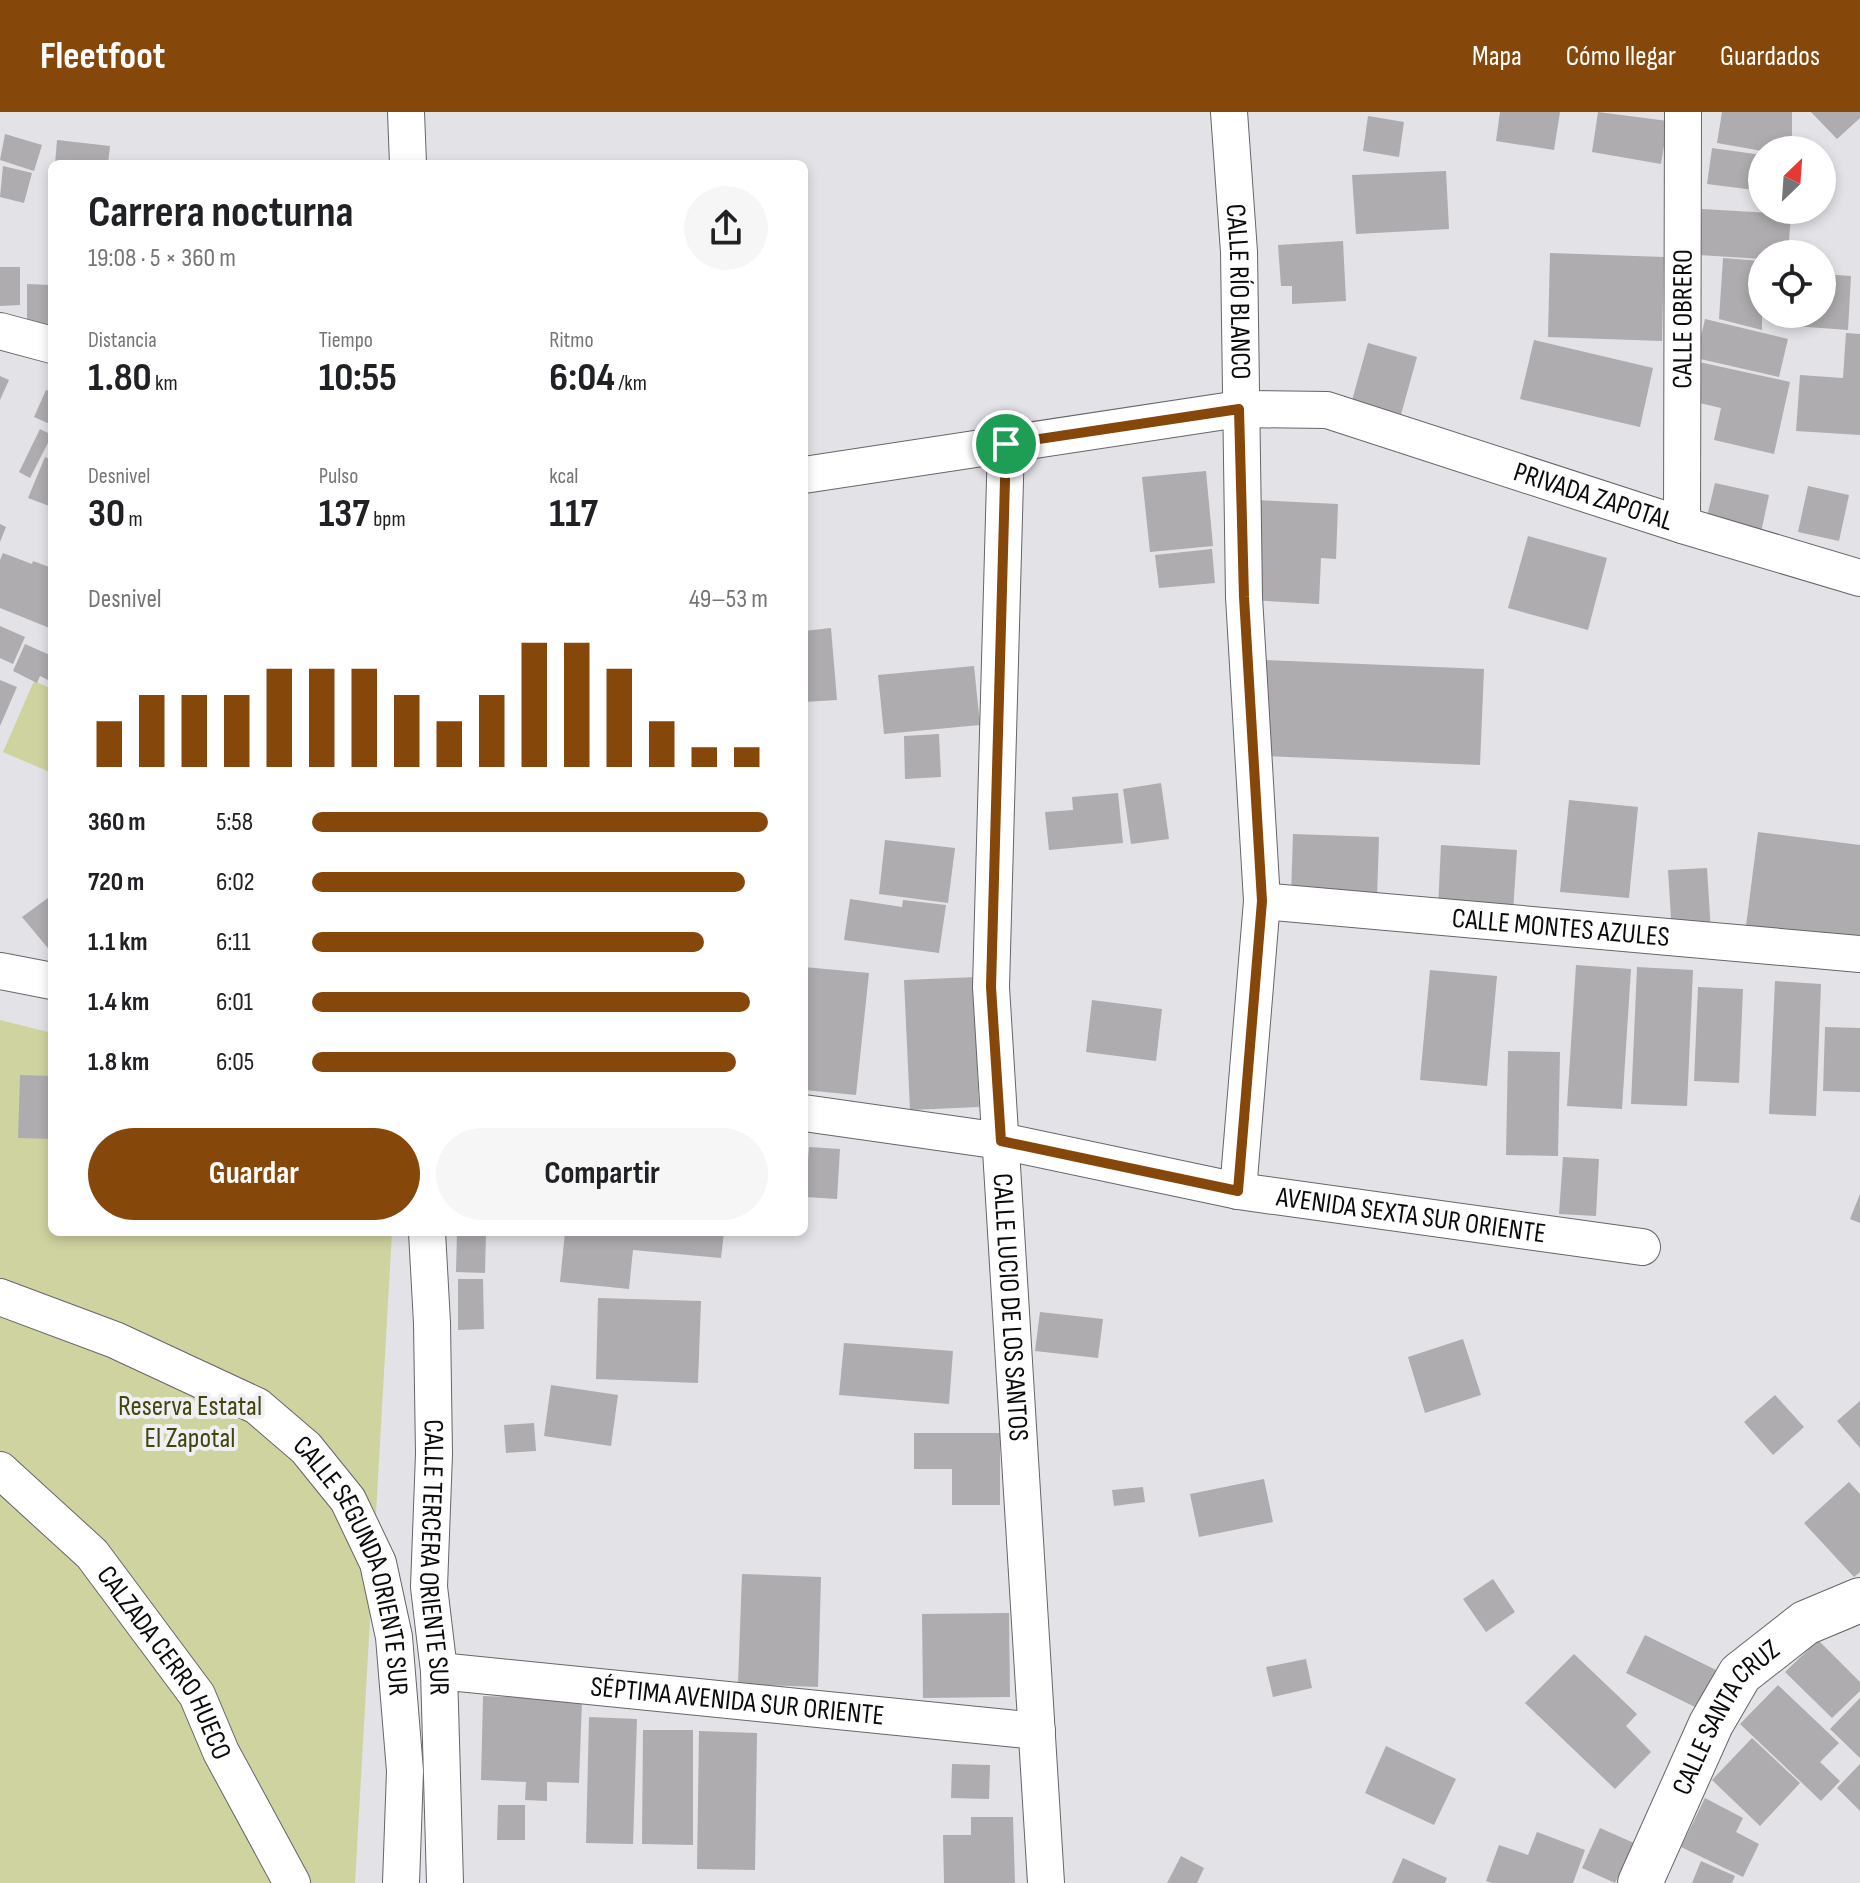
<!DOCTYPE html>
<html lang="es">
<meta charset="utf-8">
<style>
:root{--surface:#fff;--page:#f6f6f6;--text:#202124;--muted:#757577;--accent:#85470a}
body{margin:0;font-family:"Sofia Sans Condensed",sans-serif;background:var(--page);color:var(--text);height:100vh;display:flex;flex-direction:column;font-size:30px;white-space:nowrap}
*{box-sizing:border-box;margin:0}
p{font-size:26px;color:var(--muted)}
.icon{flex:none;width:44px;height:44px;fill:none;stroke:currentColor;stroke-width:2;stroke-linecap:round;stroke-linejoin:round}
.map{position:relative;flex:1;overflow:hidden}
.panel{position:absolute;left:48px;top:48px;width:760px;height:1076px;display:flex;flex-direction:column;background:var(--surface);border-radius:12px;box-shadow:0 4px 12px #0003}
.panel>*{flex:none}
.needle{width:52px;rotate:25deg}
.controls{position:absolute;left:1748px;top:24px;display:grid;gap:16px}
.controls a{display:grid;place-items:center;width:88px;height:88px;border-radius:50%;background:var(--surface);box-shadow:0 4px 12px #0003;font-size:40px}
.pin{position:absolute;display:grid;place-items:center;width:68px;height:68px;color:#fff;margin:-34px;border:4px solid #fff;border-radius:50%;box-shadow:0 2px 8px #0007}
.round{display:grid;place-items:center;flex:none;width:84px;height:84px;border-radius:42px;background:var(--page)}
.head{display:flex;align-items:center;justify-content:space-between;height:136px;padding:0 40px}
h1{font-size:44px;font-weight:700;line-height:60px}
.figures{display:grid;grid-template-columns:repeat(3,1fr);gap:12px;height:136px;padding:8px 40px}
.figures div{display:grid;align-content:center}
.figures b{font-size:40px;font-weight:700}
.figures small{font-size:22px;font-weight:400}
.figures p{font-size:22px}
.chart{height:224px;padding:16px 40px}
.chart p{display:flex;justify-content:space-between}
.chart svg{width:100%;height:144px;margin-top:8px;stroke:var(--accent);stroke-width:6}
.action{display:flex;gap:16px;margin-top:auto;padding:16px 40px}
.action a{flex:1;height:92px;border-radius:48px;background:var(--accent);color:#fff;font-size:32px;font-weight:700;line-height:92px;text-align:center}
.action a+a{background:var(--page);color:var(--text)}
ul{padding:0 40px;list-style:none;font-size:26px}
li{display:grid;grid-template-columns:128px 96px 1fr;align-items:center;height:60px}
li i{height:20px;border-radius:10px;background:var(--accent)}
header{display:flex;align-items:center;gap:48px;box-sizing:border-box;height:112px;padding:0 40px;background:var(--accent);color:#fff}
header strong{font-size:38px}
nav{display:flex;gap:44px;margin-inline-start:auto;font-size:28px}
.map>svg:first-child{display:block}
.green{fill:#cfd3a0}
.building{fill:#afacaf}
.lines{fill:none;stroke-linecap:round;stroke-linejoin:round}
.minor-casing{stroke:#666569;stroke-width:38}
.tertiary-casing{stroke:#666569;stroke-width:46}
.minor{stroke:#fff;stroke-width:36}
.tertiary{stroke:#fff;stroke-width:44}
.route-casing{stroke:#fff;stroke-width:16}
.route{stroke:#85470a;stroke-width:10}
.labels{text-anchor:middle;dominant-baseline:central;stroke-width:8;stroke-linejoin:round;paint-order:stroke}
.street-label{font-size:28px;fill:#0b0b0c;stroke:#f0f0f4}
.park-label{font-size:28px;fill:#43450c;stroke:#f0f0f4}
</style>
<header>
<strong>Fleetfoot</strong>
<nav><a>Mapa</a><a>Cómo llegar</a><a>Guardados</a></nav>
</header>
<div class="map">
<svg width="1860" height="1771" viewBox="0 0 1860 1771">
<rect width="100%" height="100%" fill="#e3e2e6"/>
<!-- green -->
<g class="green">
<polygon points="34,569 52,577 52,661 3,640"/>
<polygon points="0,908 52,921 52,1120 392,1120 355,1771 0,1771"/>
</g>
<!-- building -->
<g class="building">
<polygon points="1500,0 1560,0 1554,38 1496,29"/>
<polygon points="1598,0 1668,9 1661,52 1592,40"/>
<polygon points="1722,0 1792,0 1792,38 1762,39 1717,31"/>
<polygon points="1811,0 1860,0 1860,6 1837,27"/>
<polygon points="1368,4 1404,10 1399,45 1363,39"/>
<polygon points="5,22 42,33 34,59 0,48"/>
<polygon points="57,28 110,34 108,52 55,52"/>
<polygon points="1712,36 1762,43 1762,79 1707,72"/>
<polygon points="310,48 311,52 287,52 287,50"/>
<polygon points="3,54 32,61 24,91 0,85"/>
<polygon points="1446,59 1449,117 1356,122 1352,63"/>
<polygon points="1702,97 1791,102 1788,142 1762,142 1762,147 1699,143"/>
<polygon points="1343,129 1346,189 1292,192 1292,174 1281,174 1278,133"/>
<polygon points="1550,141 1664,145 1662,229 1548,225"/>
<polygon points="1723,146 1762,149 1762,218 1719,207"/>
<polygon points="0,155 20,155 20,193 0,194"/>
<polygon points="1822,162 1851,164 1848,218 1794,214 1795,202 1822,202"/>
<polygon points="27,172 52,173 52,213 27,213"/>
<polygon points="1705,207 1788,227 1779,265 1696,246"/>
<polygon points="1846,221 1860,222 1860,323 1796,319 1800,263 1843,266"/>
<polygon points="1534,228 1653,256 1640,315 1520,287"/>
<polygon points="1368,231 1417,245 1400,306 1351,292"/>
<polygon points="1699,250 1790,270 1774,342 1714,328 1721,296 1691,289"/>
<polygon points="0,264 9,268 0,288"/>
<polygon points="46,278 52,280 52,313 34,305"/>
<polygon points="40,317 52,323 30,366 19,360"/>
<polygon points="45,345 52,348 52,395 28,386"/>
<polygon points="1206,359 1213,434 1150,440 1142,365"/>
<polygon points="1715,371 1769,383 1760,425 1705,413"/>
<polygon points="1808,374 1849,383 1839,429 1798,420"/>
<polygon points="1255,388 1338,392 1336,447 1321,446 1319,492 1249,488"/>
<polygon points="0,412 6,415 0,430"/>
<polygon points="1528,424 1607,446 1588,518 1508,496"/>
<polygon points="1212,437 1215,471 1159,476 1155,443"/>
<polygon points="3,441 32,452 33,449 52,456 52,517 0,496 0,448"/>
<polygon points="0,514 25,525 13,552 0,546"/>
<polygon points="831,516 837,588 804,590 804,519"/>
<polygon points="25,532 52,544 52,570 40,564 37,571 13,559"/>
<polygon points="1264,548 1484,557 1480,653 1261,644"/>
<polygon points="974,554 980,613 884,622 878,563"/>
<polygon points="0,568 17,575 0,614"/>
<polygon points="939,622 941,665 905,667 904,624"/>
<polygon points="1161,671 1169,727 1131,732 1123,677"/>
<polygon points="1118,681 1123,731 1049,738 1045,700 1073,698 1072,685"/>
<polygon points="1569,688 1638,695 1629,786 1560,780"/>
<polygon points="1758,720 1860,733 1860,828 1746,814"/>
<polygon points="1293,722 1379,725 1377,787 1291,784"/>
<polygon points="885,728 955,736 948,791 879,782"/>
<polygon points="1441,733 1517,738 1513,801 1438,796"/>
<polygon points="1707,756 1711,820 1672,822 1668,758"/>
<polygon points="52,783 52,841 22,805"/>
<polygon points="850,787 902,795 903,788 946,793 939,841 844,828"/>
<polygon points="1576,853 1631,857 1622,997 1567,994"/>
<polygon points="804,855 869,861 856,983 804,978"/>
<polygon points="1637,855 1693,858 1687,994 1631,992"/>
<polygon points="1430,858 1497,864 1487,974 1420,968"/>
<polygon points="976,865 980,952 977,952 979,995 910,998 904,868"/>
<polygon points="1775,869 1821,872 1816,1004 1769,1002"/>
<polygon points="1698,875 1743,877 1739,971 1694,969"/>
<polygon points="1092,888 1162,897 1156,949 1086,940"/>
<polygon points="1825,915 1860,916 1860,980 1823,979"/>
<polygon points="1508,939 1560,940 1558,1044 1506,1043"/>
<polygon points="20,963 52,964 52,1027 18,1026"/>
<polygon points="809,1035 840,1037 837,1087 805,1085"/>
<polygon points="1563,1045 1599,1047 1596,1104 1559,1102"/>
<polygon points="1860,1082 1860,1111 1850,1107"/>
<polygon points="457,1120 486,1120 485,1161 456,1160"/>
<polygon points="565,1120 724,1120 721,1146 633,1138 629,1177 560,1170"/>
<polygon points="458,1167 483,1167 484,1217 458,1218"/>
<polygon points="598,1186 701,1189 698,1271 596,1267"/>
<polygon points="1040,1200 1103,1207 1098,1246 1035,1239"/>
<polygon points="1463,1227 1481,1283 1425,1301 1408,1245"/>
<polygon points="844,1231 953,1239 949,1292 839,1283"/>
<polygon points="551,1273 618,1283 611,1334 544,1324"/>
<polygon points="1775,1283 1804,1315 1773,1343 1744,1310"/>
<polygon points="1860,1289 1860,1336 1837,1309"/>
<polygon points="534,1311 536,1339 506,1341 504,1313"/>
<polygon points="914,1321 1000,1321 1000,1393 952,1393 952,1357 914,1357"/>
<polygon points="1264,1367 1273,1410 1199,1425 1190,1382"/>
<polygon points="1849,1370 1860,1382 1860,1460 1854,1465 1804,1411"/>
<polygon points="1143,1375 1145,1390 1114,1394 1112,1378"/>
<polygon points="742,1462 821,1465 818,1575 738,1572"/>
<polygon points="1493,1467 1515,1500 1486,1520 1463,1487"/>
<polygon points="1009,1501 1010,1585 923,1586 922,1502"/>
<polygon points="1645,1523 1716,1558 1697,1596 1626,1561"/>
<polygon points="1818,1528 1860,1570 1860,1579 1832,1606 1785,1560"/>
<polygon points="1574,1542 1637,1602 1626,1614 1651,1640 1615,1677 1525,1591"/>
<polygon points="1306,1547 1312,1576 1273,1585 1266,1555"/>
<polygon points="1778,1573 1839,1631 1820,1650 1840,1669 1821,1689 1740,1612"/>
<polygon points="483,1584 582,1588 579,1671 547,1670 547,1689 525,1688 526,1670 481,1668"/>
<polygon points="1860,1586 1860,1646 1830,1617"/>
<polygon points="589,1605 637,1607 633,1732 586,1731"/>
<polygon points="643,1618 693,1618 693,1733 642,1732"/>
<polygon points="699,1619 757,1621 755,1758 697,1757"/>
<polygon points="1752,1626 1800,1671 1760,1714 1712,1668"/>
<polygon points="1386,1634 1456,1667 1434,1713 1365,1681"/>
<polygon points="952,1652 990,1653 989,1687 951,1686"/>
<polygon points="1860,1652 1860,1699 1837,1676"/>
<polygon points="1705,1686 1743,1706 1736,1720 1759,1732 1743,1765 1681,1735"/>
<polygon points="498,1693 525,1693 525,1728 497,1728"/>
<polygon points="971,1705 1013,1705 1015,1771 944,1771 943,1723 971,1723"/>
<polygon points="1600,1716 1634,1731 1615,1771 1582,1756"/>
<polygon points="1537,1720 1585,1738 1573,1771 1492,1771 1486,1769 1499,1733 1528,1743"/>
<polygon points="1181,1744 1204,1756 1197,1771 1167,1771"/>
<polygon points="1403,1746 1447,1766 1445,1771 1392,1771"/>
<polygon points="1701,1749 1735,1764 1732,1771 1692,1771"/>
</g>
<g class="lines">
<!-- minor casing -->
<g class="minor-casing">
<g id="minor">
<polyline points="406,0 408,52"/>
<path id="s1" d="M 1229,0 L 1239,140 L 1244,485 L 1262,789 L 1238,1079"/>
<polyline points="0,219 52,233"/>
<path id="s2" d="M 1006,332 L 991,875 L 1046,1771"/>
<path id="s3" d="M 804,363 L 1239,297 L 1327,298 L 1682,413 L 1860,466"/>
<path id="s4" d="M 1682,413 L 1683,0"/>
<path id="s5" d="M 1262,789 L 1860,842"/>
<polyline points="0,859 52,869"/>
<path id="s6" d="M 804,1001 L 1001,1029 L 1238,1079 L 1642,1135"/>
<path id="s7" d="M 427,1120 L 432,1211 L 434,1342 L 429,1475 L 439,1559 L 445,1771"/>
<path id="s8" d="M 0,1185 L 115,1228 L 257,1294 L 306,1336 L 348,1388 L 378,1451 L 394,1525 L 405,1659 L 401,1771"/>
<path id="s9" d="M 0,1358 L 92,1442 L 197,1583 L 221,1640 L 292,1771"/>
<path id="s10" d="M 439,1559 L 1037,1619"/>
</g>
</g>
<!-- tertiary casing -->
<g class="tertiary-casing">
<g id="tertiary">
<path id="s11" d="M 1640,1771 L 1711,1612 L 1740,1562 L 1805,1511 L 1860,1488"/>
</g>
</g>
<!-- minor -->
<use href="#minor" class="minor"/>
<!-- tertiary -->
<use href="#tertiary" class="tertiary"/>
</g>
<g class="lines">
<!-- route casing -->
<g class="route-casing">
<polygon id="route" points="1239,297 1244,485 1262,789 1238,1079 1001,1029 991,875 1006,332"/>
</g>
<!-- route -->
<use href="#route" class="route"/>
</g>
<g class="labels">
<!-- street labels -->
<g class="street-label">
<text stroke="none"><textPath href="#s1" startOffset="180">CALLE RÍO BLANCO</textPath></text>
<text stroke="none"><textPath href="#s4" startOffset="206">CALLE OBRERO</textPath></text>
<text stroke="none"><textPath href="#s3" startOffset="808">PRIVADA ZAPOTAL</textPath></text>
<text stroke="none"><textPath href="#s5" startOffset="300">CALLE MONTES AZULES</textPath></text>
<text stroke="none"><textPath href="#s6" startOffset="616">AVENIDA SEXTA SUR ORIENTE</textPath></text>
<text stroke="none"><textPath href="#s2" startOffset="864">CALLE LUCIO DE LOS SANTOS</textPath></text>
<text stroke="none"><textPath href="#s7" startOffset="326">CALLE TERCERA ORIENTE SUR</textPath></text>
<text stroke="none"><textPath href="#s8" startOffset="474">CALLE SEGUNDA ORIENTE SUR</textPath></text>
<text stroke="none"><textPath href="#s9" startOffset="256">CALZADA CERRO HUECO</textPath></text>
<text stroke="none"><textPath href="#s10" startOffset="300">SÉPTIMA AVENIDA SUR ORIENTE</textPath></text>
<text stroke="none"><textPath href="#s11" startOffset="188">CALLE SANTA CRUZ</textPath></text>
</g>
<!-- park labels -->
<g class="park-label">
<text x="190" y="1294">Reserva Estatal<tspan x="190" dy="32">El Zapotal</tspan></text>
</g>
</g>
</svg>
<div class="controls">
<a><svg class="needle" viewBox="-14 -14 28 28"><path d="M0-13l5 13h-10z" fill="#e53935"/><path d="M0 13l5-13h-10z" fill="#757577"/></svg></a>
<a><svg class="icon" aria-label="locate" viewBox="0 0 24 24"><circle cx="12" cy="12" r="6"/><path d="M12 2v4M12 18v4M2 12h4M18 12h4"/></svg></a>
</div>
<div class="pin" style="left:1006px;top:332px;background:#1e9e55"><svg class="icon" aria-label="arrive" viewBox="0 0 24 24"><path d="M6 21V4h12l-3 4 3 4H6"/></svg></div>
<section class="panel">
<div class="head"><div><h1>Carrera nocturna</h1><p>19:08 · 5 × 360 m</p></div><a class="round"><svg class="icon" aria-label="share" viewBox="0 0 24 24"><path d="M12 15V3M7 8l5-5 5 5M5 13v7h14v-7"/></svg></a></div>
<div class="figures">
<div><p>Distancia</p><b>1.80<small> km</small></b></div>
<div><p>Tiempo</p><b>10:55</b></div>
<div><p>Ritmo</p><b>6:04<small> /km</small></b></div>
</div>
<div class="figures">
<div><p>Desnivel</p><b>30<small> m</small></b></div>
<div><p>Pulso</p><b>137<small> bpm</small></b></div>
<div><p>kcal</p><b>117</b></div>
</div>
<div class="chart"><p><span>Desnivel</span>49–53 m</p>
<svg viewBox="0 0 160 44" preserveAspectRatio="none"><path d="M5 44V30M15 44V22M25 44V22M35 44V22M45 44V14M55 44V14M65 44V14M75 44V22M85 44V30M95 44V22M105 44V6M115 44V6M125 44V14M135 44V30M145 44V38M155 44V38"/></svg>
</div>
<ul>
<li><b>360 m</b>5:58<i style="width:100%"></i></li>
<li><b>720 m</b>6:02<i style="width:95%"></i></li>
<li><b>1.1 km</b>6:11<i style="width:86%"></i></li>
<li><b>1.4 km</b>6:01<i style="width:96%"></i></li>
<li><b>1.8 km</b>6:05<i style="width:93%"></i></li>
</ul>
<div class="action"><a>Guardar</a><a>Compartir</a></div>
</section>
</div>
